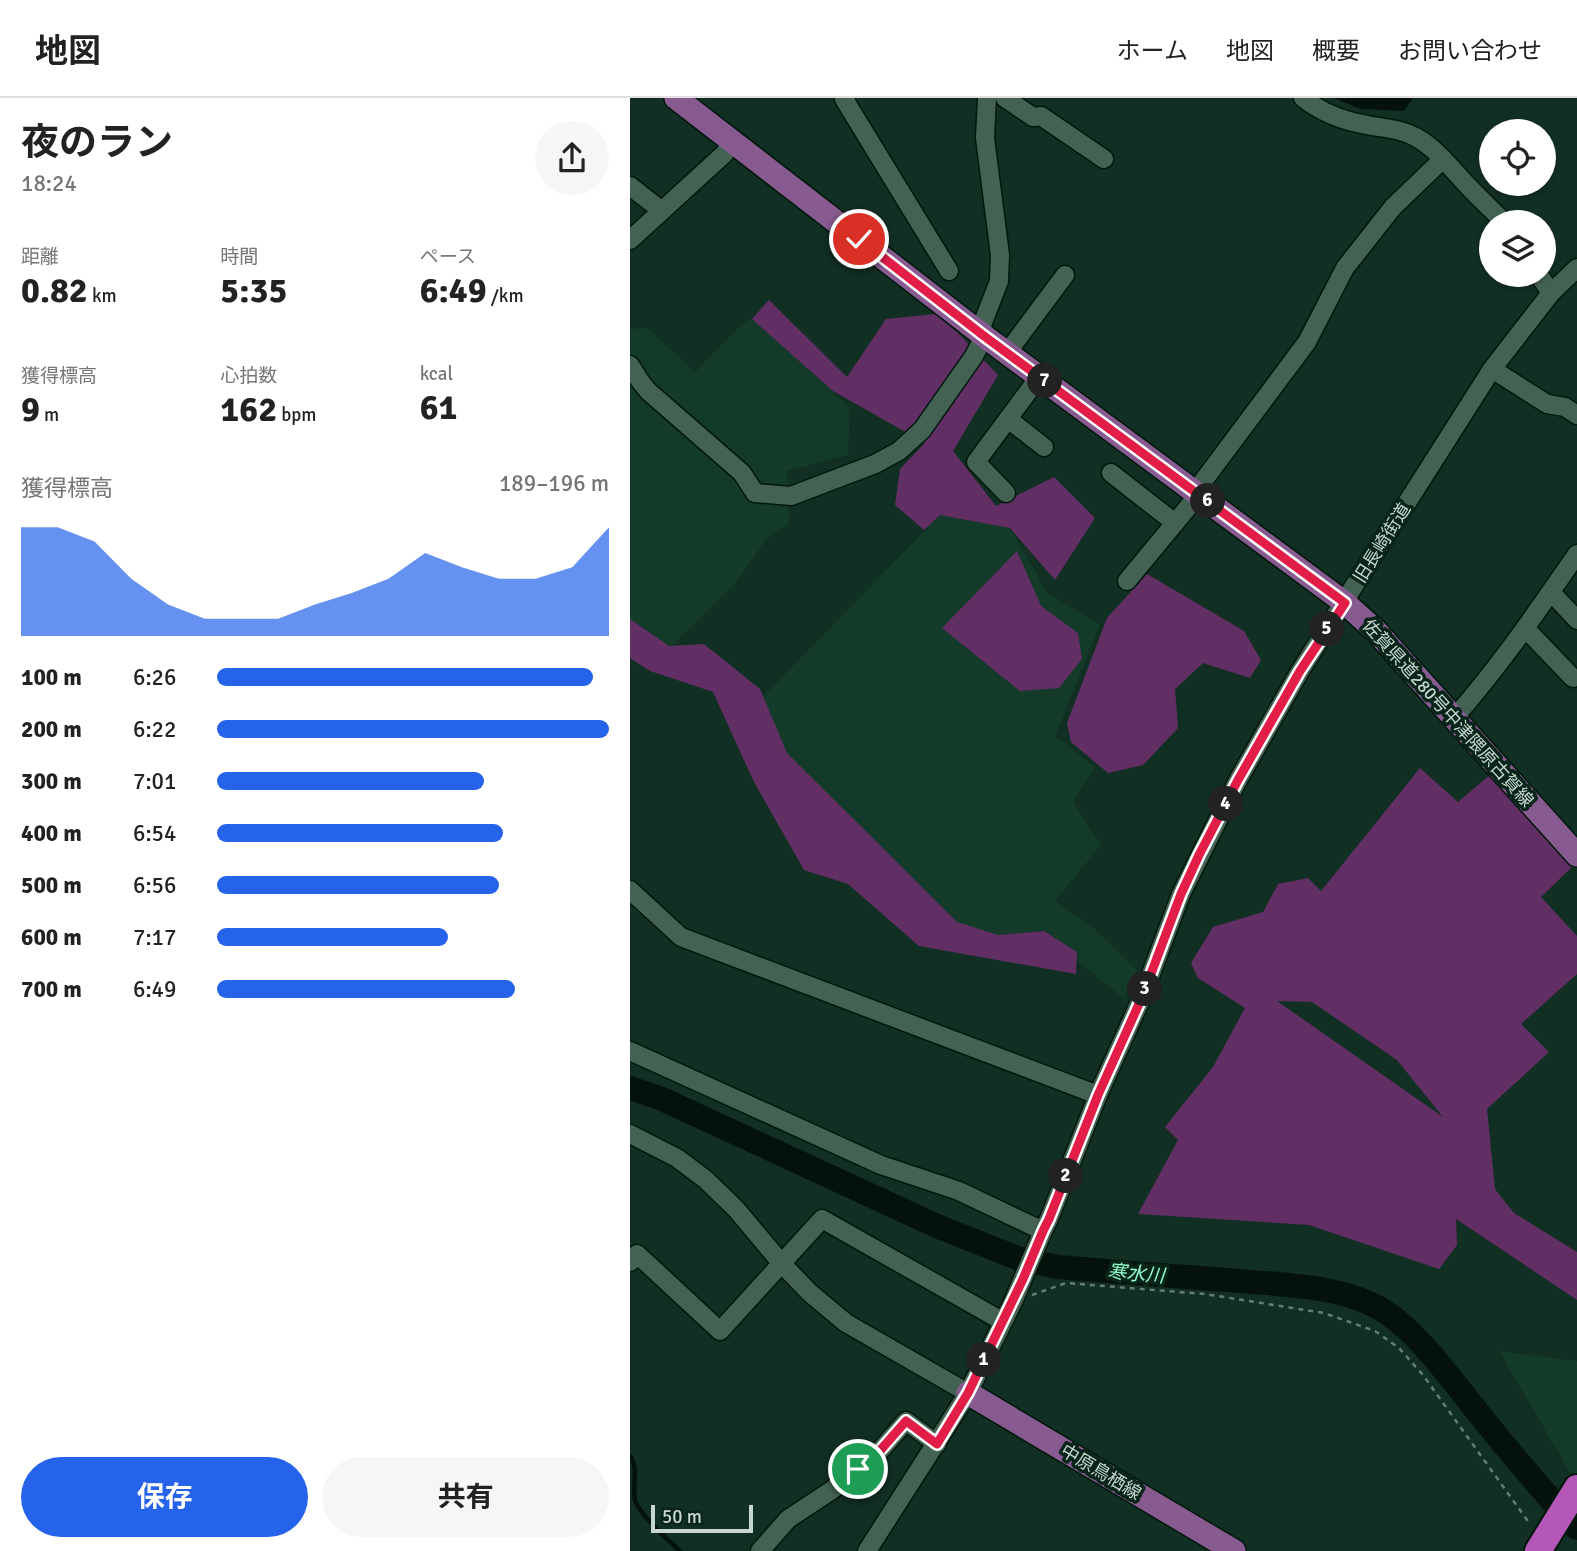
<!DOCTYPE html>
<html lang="ja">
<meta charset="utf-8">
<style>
:root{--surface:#fff;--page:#f6f6f6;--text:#222;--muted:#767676;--line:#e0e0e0;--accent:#2563eb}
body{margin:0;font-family:Signika,"Noto Sans JP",sans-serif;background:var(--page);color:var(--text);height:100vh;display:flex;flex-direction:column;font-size:26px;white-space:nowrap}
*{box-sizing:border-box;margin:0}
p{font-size:23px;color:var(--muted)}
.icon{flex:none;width:38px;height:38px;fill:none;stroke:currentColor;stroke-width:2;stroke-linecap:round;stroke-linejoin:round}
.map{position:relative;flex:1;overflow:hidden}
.drawer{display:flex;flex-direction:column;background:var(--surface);width:630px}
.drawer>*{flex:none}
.tools{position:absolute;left:849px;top:21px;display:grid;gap:14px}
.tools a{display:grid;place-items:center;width:77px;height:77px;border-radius:50%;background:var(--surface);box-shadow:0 2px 5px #0004;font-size:35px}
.scale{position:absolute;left:21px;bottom:18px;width:102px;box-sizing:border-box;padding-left:7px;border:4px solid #c7d7cf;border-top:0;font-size:19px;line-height:24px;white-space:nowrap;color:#c7d7cf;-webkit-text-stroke:5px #082519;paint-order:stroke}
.pin{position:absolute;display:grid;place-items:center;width:60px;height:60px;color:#fff;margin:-30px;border:4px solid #fff;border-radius:50%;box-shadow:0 2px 7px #0007}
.km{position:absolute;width:35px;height:35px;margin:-18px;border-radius:50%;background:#222;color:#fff;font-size:19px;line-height:35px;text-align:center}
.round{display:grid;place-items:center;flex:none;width:74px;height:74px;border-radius:37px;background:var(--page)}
.headline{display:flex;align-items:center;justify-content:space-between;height:119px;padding:0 21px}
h1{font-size:38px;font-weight:700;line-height:52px}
.metrics{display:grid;grid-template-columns:repeat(3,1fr);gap:10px;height:119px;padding:7px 21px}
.metrics div{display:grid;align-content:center}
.metrics b{font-size:35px;font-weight:700}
.metrics small{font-size:19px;font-weight:400}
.metrics p{font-size:19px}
.chart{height:196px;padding:14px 21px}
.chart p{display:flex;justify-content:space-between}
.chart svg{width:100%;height:126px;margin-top:7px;fill:var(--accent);opacity:.7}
.cta{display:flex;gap:14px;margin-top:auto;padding:14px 21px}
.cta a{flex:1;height:80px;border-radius:42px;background:var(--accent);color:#fff;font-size:28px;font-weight:700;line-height:80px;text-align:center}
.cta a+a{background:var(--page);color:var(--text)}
ul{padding:0 21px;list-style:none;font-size:23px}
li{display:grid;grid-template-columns:112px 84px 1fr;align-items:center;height:52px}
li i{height:18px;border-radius:9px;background:var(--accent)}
header{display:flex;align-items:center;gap:42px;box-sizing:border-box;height:98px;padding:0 35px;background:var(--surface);border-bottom:2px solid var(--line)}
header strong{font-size:33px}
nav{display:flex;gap:38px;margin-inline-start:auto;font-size:24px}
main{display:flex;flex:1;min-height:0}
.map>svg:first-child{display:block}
.built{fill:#143a2a}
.green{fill:#622f65;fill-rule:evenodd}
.water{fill:#05120c}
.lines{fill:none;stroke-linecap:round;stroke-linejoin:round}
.stream{stroke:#05120c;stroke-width:4.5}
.river{stroke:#05120c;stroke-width:24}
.minor-casing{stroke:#00170c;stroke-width:21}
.major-casing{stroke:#00170c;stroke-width:26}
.highway-casing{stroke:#00170c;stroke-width:30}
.path{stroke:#667d73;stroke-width:2.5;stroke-dasharray:5 5;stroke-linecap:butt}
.minor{stroke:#446253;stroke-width:18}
.major{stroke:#885b90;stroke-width:23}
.highway{stroke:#b557b9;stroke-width:26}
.route-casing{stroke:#fff;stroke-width:14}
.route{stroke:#e11d48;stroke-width:9}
.labels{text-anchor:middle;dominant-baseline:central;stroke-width:7;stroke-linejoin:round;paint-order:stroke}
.street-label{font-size:18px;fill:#c7d7cf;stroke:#082519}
.water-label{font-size:19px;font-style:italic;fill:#93fccc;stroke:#082519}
</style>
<header>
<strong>地図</strong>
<nav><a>ホーム</a><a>地図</a><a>概要</a><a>お問い合わせ</a></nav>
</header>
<main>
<section class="drawer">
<div class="headline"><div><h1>夜のラン</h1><p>18:24</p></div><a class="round"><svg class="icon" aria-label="share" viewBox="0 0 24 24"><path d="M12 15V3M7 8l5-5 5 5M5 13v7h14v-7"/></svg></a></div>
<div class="metrics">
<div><p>距離</p><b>0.82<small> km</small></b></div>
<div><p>時間</p><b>5:35</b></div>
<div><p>ペース</p><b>6:49<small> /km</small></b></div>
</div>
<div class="metrics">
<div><p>獲得標高</p><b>9<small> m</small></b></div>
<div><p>心拍数</p><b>162<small> bpm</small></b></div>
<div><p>kcal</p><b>61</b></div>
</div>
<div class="chart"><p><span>獲得標高</span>189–196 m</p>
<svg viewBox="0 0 160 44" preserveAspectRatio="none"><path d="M0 44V6L10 6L20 11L30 24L40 33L50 38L60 38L70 38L80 33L90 29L100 24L110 15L120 20L130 24L140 24L150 20L160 6V44z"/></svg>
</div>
<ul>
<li><b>100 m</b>6:26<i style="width:96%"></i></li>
<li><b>200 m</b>6:22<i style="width:100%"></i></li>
<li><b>300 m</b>7:01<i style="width:68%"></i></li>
<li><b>400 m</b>6:54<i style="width:73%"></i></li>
<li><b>500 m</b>6:56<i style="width:72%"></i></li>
<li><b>600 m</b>7:17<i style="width:59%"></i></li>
<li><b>700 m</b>6:49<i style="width:76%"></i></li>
</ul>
<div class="cta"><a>保存</a><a>共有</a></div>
</section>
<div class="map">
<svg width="947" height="1453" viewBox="0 0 947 1453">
<rect width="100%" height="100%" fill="#122f23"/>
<!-- built -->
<g class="built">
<polygon points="122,221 203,293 220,311 218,357 157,373 159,426 137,440 105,486 47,543 35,557 0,534 0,231 17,230 65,274 113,225"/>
<polygon points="310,417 380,430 418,496 470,526 425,638 465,669 443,704 471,747 425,803 466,832 507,872 494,901 437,854 323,832 151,666 121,611"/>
<polygon points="869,1253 947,1263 947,1380 939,1373"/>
</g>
<!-- green -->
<g class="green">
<polygon points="139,202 217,279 256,221 305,216 327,234 368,277 323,353 366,408 424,379 465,420 425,482 380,430 310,417 294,432 265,407 270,371 295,345 203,293 122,221"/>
<polygon points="387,453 411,508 448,535 452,561 429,590 390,593 312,530"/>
<polygon points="517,476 614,533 631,562 620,580 573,565 545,591 548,630 513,667 478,675 441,644 437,625 477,520"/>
<polygon points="0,521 39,548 74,546 130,591 157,655 327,824 368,837 414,833 447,854 446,876 289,848 218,786 174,772 123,682 83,594 20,573 0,560"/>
<path d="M 790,670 L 828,704 L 861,676 L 943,768 L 911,799 L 947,838 L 947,876 L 891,926 L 919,954 L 857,1011 L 865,1091 L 884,1115 L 947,1154 L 947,1202 L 826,1121 L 827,1147 L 809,1171 L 679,1127 L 508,1116 L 548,1042 L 535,1029 L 583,969 L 615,910 L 568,880 L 561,865 L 583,829 L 633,814 L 648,786 L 678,780 L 691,793 ZM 647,903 L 682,904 L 767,962 L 813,1019 Z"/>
</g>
<!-- water -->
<polygon class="water" points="704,0 783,0 774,13 730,11"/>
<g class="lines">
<!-- stream -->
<path class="stream" d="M 0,1358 C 9,1370 2,1388 5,1402 C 8,1415 39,1443 50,1453"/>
<!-- river -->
<path class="river" d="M 0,990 L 32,1001 L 309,1129 L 390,1161 L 428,1169 C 485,1174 541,1178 598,1182 C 648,1187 714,1186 757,1215 C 791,1238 824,1285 850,1317 C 879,1354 911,1390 942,1426 L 947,1430"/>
<!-- minor casing -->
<g class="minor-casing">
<g id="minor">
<polyline points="216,0 214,1 319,173"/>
<polyline points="375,0 403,19 411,18 474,61"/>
<path d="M 673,0 C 692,15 713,23 737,27 C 751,30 766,30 779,36 C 802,45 819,68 836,86 C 848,99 861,111 874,124"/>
<polyline points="0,88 32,113"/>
<polyline points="0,142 94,56 103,44"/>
<polyline points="909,177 921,195"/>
<polyline points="377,255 435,177"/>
<polyline points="0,267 10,283 18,293 112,375 125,395 161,398 245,366 269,353 292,332 344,258 354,238 352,227 369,183 370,157 355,40 357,0"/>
<polyline points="862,271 917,306 935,309 947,317"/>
<polyline points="378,321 414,349"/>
<polyline points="481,375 545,425"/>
<polyline points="376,395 346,364 409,279"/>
<polyline points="497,483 564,402 565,394 677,244 715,170 763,109 813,61"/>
<polyline points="921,494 947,522"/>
<polyline points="896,531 943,580"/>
<path d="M 824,620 C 870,568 908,512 947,456"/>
<polyline points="0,792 51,839 468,997"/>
<polyline points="0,953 251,1067 329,1093 413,1133"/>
<polyline points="0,1036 47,1060 75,1081 106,1111 152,1166 180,1195 216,1225 338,1295"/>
<polyline points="0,1164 7,1156 90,1233 192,1121 372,1223"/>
<polyline points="130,1453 158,1421 202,1392 247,1356 276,1323 307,1346"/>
<polyline points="237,1453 338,1295 383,1204 413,1133 419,1121 468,997 513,897 551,796 608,682 670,573 862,271 921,195 947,170"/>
</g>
</g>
<!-- major casing -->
<g class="major-casing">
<g id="major">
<polyline points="46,0 354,238 715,505 745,532 947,757"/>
<polyline points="338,1295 604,1453"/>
</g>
</g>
<!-- highway casing -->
<g class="highway-casing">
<polyline id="highway" points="908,1453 947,1390"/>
</g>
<!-- path -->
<polyline class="path" points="402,1197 436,1185 575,1196 694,1215 745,1233 769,1250 793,1277 900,1426"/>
<!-- minor -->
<use href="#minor" class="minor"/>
<!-- major -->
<use href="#major" class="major"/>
<!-- highway -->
<use href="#highway" class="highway"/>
</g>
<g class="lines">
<!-- route casing -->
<g class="route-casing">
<polyline id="route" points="228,1371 247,1356 276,1323 307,1346 338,1295 393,1181 413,1133 419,1121 468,997 513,897 551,796 569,757 608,682 670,573 715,505 354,238 229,141"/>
</g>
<!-- route -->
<use href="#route" class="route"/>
</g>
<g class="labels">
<!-- street labels -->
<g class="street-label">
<text transform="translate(752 445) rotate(-58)">旧長崎街道</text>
<text transform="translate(818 615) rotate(48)">佐賀県道280号中津隈原古賀線</text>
<text transform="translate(471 1374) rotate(31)">中原鳥栖線</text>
</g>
<!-- water labels -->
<g class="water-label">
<text transform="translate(506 1176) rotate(5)">寒水川</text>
</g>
</g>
</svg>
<div class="tools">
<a><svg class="icon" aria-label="locate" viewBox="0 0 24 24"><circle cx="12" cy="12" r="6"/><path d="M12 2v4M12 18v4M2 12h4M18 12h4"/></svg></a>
<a><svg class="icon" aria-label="layers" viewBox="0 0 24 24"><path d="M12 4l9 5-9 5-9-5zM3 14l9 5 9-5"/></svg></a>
</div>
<div class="scale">50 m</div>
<div class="pin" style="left:228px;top:1371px;background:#1e9e55"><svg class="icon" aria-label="arrive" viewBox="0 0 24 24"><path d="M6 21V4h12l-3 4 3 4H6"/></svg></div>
<div class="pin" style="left:229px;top:141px;background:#d93025"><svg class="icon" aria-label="check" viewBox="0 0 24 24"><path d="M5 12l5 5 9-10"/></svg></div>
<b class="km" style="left:354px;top:1262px">1</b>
<b class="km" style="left:436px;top:1078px">2</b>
<b class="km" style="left:515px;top:891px">3</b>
<b class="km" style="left:596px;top:706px">4</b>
<b class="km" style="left:697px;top:531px">5</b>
<b class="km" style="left:578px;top:403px">6</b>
<b class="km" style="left:415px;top:283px">7</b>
</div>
</main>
